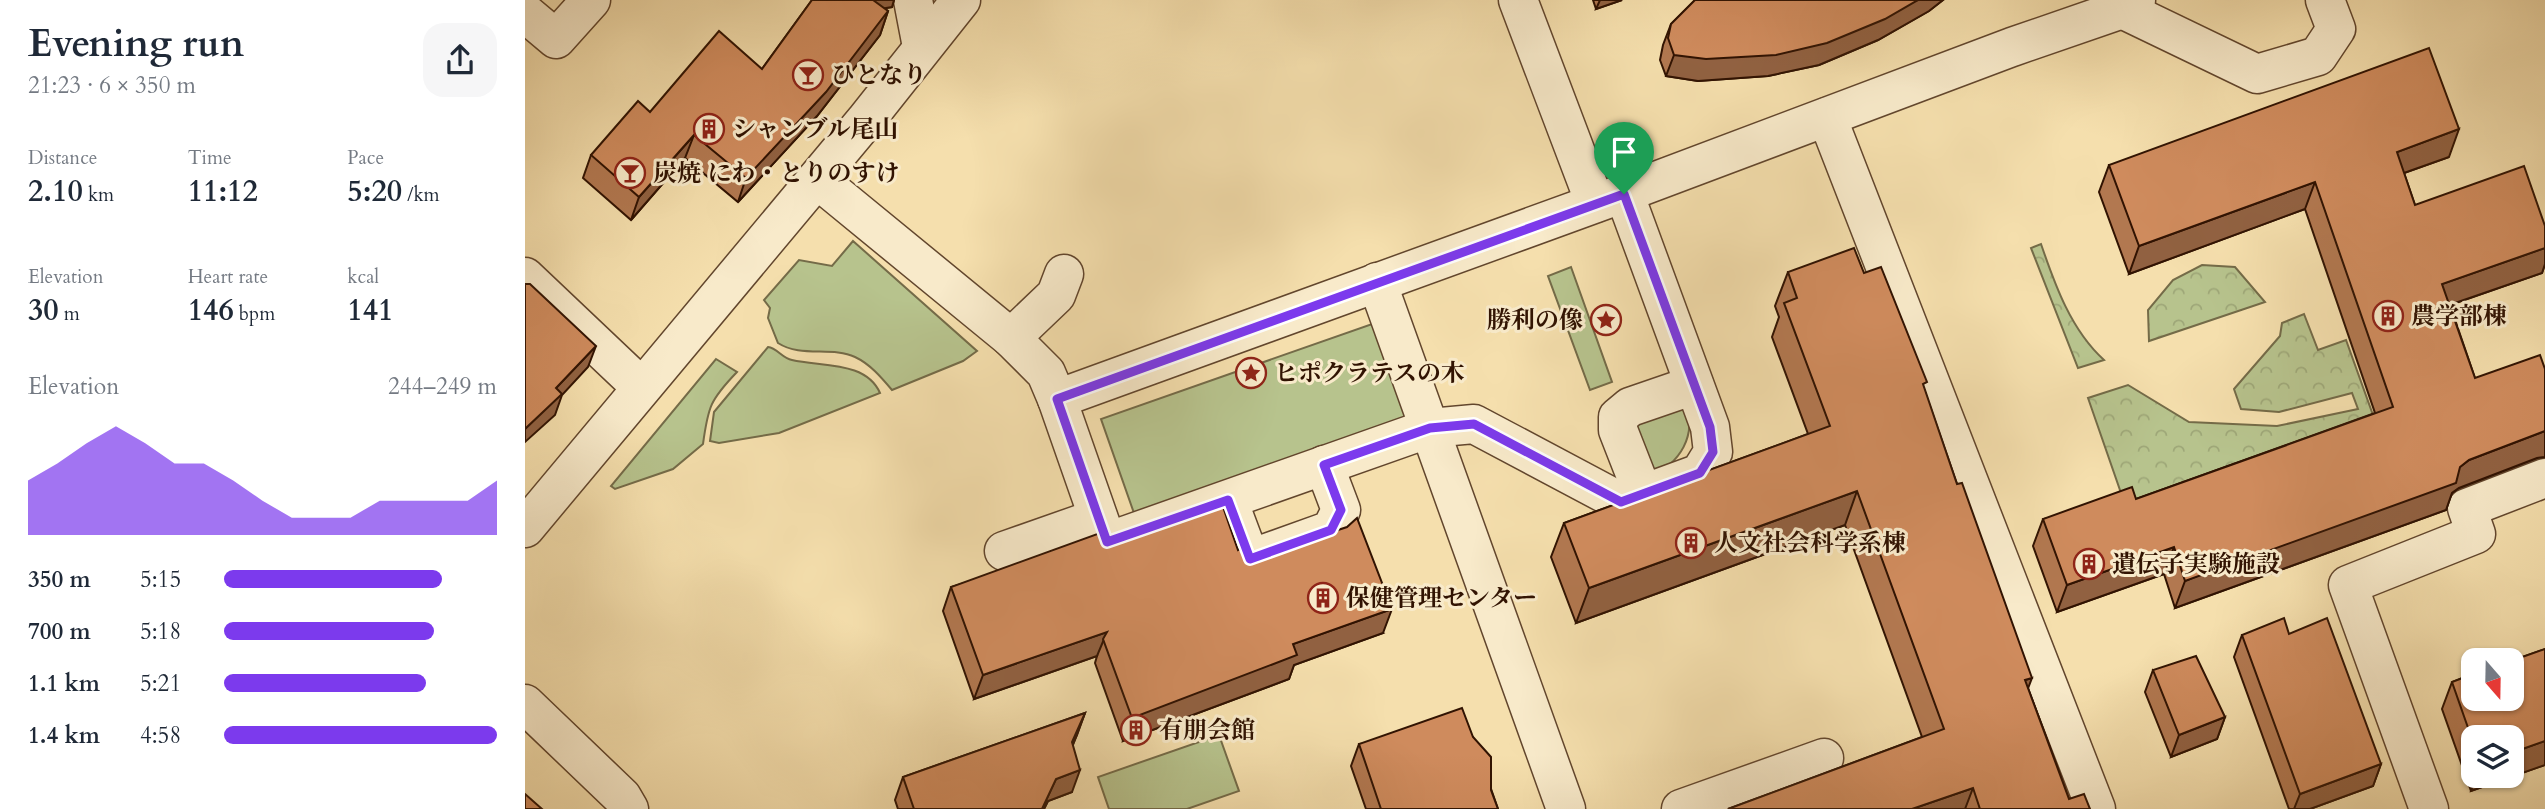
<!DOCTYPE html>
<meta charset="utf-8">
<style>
:root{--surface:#fff;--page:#f6f6f7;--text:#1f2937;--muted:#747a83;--accent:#7c3aed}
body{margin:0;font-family:Cardo,"Noto Serif JP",serif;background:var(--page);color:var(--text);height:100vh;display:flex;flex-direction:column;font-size:26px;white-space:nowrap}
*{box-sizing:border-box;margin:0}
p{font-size:23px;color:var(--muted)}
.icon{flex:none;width:38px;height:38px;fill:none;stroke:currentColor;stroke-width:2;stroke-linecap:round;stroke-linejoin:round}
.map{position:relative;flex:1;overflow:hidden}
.sheet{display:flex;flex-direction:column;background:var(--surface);width:525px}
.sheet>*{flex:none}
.needle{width:46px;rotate:160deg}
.tools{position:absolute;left:1936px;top:648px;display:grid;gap:14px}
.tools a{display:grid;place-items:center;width:63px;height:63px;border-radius:14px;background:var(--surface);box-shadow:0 2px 5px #0004;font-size:35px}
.pin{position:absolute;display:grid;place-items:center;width:60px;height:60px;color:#fff;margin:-72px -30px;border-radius:50% 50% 50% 0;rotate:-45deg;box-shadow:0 0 7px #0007}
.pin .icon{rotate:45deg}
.round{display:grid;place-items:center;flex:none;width:74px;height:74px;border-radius:21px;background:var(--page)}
.head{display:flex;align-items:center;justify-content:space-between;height:119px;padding:0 28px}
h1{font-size:38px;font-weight:700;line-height:52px}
.figures{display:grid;grid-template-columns:repeat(3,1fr);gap:10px;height:119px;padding:7px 28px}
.figures div{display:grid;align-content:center}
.figures b{font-size:30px;font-weight:700}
.figures small{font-size:19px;font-weight:400}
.figures p{font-size:19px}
.chart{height:196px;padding:14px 28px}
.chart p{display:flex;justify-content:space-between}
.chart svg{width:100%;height:126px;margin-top:7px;fill:var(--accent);opacity:.7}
ul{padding:0 28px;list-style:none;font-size:23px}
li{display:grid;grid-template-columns:112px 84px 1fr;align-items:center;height:52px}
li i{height:18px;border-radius:9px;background:var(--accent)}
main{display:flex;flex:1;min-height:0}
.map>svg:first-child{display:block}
.grass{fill:#b7c38d;stroke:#746b48;stroke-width:2}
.forest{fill:url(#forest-crowns);stroke:#746b48;stroke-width:2}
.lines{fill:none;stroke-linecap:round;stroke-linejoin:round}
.minor-casing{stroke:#62462d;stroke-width:41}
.minor{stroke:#f8eaca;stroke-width:38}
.wall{fill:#b27850;stroke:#311302;stroke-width:2;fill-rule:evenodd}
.shaded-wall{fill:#916141;stroke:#311302;stroke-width:2}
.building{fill:#cf8b5d;stroke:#311302;stroke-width:2}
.route-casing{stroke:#fff;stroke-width:14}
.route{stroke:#7c3aed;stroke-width:9}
.labels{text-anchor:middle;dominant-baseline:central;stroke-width:6;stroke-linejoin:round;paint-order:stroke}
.poi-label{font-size:24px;font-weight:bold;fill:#311302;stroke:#f8eaca;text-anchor:start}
</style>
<main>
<section class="sheet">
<div class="head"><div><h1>Evening run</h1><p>21:23 · 6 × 350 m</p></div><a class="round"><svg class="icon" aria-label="share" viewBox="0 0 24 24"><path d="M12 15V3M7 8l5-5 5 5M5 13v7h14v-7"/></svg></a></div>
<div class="figures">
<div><p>Distance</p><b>2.10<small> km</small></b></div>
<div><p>Time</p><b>11:12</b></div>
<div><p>Pace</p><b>5:20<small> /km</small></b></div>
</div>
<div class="figures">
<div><p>Elevation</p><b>30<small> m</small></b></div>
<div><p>Heart rate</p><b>146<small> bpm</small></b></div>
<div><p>kcal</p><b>141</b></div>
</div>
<div class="chart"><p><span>Elevation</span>244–249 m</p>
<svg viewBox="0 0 160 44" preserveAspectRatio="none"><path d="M0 44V25L10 19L20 12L30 6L40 12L50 19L60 19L70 25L80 32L90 38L100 38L110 38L120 32L130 32L140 32L150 32L160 25V44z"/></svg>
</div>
<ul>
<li><b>350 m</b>5:15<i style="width:80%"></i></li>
<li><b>700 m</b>5:18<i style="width:77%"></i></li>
<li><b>1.1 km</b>5:21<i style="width:74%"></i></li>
<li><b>1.4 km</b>4:58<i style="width:100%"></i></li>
</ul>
</section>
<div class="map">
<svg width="2020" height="809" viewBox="0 0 2020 809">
<defs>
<pattern id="forest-crowns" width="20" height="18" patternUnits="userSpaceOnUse" patternTransform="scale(1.75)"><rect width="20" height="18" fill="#b7c38d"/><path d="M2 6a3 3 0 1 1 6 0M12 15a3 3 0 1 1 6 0" fill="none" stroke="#9ea778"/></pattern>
</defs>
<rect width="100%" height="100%" fill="#f5dfad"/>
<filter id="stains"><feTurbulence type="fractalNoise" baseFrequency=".00286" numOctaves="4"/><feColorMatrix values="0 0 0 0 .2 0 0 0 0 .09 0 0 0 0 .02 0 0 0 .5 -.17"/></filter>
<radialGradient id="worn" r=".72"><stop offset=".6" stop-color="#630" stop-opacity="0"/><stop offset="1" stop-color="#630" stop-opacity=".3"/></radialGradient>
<!-- grass -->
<g class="grass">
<path d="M 328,241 L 452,351 L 438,361 L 367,390 C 356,377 345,364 330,357 C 307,346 276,358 253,343 L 243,318 L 245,308 L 239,300 L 274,260 L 307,266 Z"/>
<polygon points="1046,267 1087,382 1065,390 1023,276"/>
<polygon points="850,323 883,420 610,516 576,419"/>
<path d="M 243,347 C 252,348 257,358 267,360 C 297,367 341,361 355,393 L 254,433 L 194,443 L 185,441 L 189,412 Z"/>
<path d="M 191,359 L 212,372 C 185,400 183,407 178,444 L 148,469 L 90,489 L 86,486 Z"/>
<path d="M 1161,401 C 1172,436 1156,463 1124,477 L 1104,422 Z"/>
<polygon points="694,735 714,791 662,809 584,809 573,777"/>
</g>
<!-- forest -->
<g class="forest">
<path d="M 1516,244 C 1530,285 1546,330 1579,360 L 1553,368 L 1506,248 Z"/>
<polygon points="1677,265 1710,267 1740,302 1624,341 1623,310 1648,280"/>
<polygon points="1779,314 1793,350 1821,340 1853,429 1604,516 1563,398 1603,385 1664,422 1752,426 1833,409 1827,393 1754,412 1716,409 1709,389 1755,336 1757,323"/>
</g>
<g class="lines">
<!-- minor casing -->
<g class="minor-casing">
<g id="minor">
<polyline points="388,0 397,47"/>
<polyline points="993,0 1070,203"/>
<polyline points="1597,9 1732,74 1793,56 1811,29 1800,0"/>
<polyline points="0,13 31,39 66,0"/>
<polyline points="1302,117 1571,809"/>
<polyline points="292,179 486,338 521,373 532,399 1099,193 1487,47 1597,9 1611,0"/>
<polyline points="0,277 115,386"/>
<polyline points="852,282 1041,809"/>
<polyline points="486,338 531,295 539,274"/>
<polyline points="532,399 582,542 905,428 949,424 1096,502 1175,473 1188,452 1185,427 1099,193"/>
<polyline points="1118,494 1093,430 1093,417 1105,407 1169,385"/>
<polyline points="703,500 725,559 806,530 816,510 799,465"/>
<polyline points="0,528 340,121 436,0"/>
<polyline points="479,551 573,518"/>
<polyline points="0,704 97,797 104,809"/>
<polyline points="1156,809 1299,758"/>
<polyline points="1904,809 1823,585 1951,534 1942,508 2020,478"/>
</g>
</g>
<!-- minor -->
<use href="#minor" class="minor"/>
</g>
<!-- wall -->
<g class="wall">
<polygon points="287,0 369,0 367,7 359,8 363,11 355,35 292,116 213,202 160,158 106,220 58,178 66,155 125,112 237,69"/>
<polygon points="1068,0 1097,0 1071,9"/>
<polygon points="1170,0 1418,0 1404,11 1353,40 1294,65 1243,76 1173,81 1141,76 1135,60 1138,45 1146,24"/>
<polygon points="1924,157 1879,173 1890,205 2020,226 2020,264 2017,273 1925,305 1950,378 2012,458 1934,488 1927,493 1921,510 1650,608 1639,574 1532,612 1508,546 1518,519 1611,499 1850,413 1780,209 1604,274 1574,192 1584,165"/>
<polygon points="1263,272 1339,273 1399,389 1503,688 1544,799 1565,809 1203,809 1397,737 1320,525 1051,623 1026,557 1039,523 1283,434 1247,337 1254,317 1250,306"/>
<polygon points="586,539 598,539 713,550 858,633 769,665 764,679 598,741 570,663 572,656 449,699 418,611 426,587"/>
<polygon points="1764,634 1856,764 1848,786 1785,809 1764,809 1709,657 1717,635"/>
<path d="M 2020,649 L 2020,765 L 1946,791 L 1917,709 L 1927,682 L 1948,674 L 1948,698 L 1986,698 L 1986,661 ZM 1948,737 L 1986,737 L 1986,775 L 1948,775 Z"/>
<polygon points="1628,670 1700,717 1692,739 1646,757 1620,692"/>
<polygon points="560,713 548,745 547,792 523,801 519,809 373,809 370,800 378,777"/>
<polygon points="948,737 973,809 841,809 826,766 834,744"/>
</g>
<!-- shaded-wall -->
<g class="shaded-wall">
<polygon points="331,0 369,0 367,7 326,14"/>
<polygon points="1075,0 1097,0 1071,9"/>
<polygon points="1393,0 1418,0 1404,11 1353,40 1294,65 1243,76 1173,81 1141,76 1149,55"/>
<polygon points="363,11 355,35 292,116 213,202 221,178"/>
<polygon points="1934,129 1924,157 1862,179 1872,152"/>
<polygon points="169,135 160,158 106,220 114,197"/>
<polygon points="1790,182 1780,209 1604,274 1614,246"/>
<polygon points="2020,248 2020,264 2017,273 1907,311 1917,284"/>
<polygon points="71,346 63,367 37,395 30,415 0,442 0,429 31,388"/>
<polygon points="2020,431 2020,457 2012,458 1934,488 1927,493 1921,510 1650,608 1660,581 1935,467 1944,460"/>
<polygon points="1332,491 1320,525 1051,623 1064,588"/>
<polygon points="1649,547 1639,574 1532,612 1542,585"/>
<polygon points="867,609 858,633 769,665 764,679 598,741 607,718 768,644"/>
<polygon points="582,632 572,656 449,699 458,675"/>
<polygon points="1507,678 1494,712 1500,680"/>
<polygon points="560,713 552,735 539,764 547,742"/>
<polygon points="1700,717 1692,739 1646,757 1654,735"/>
<polygon points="2020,741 2020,765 1946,791 1951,775 1986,775 1986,753"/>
<polygon points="1856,764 1848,786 1785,809 1769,809 1775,794"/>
<polygon points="555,770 547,792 523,801 519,809 517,809 531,779"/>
<polygon points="1448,788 1440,809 1387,809"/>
</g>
<!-- building -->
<g class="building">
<polygon points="287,0 348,0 363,11 301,92 221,178 169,135 114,197 66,155 113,101 125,112 194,31 237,69"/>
<polygon points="1170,0 1393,0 1360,19 1302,43 1251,55 1181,59 1149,55 1143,38 1146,24"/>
<polygon points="1904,48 1934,129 1872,152 1890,205 1999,166 2020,226 2020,248 1917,284 1950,378 2015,355 2020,369 2020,431 1944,460 1935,467 1931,483 1660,581 1649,547 1542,585 1518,519 1607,487 1611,499 1868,407 1790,182 1614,246 1584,165"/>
<polygon points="1329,248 1339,273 1356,267 1402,382 1398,384 1432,484 1437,483 1507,678 1500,680 1544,799 1559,794 1565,809 1455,809 1448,788 1387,809 1203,809 1419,729 1332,491 1064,588 1039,523 1305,426 1259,303 1272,298 1263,272"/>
<polygon points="0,284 5,284 71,346 31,388 37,394 0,429"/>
<polygon points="697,504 713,550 717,548 731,557 822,527 832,518 867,609 768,644 772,655 607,718 578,639 582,632 458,675 426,587 575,533 586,539 598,539"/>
<polygon points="1759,618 1764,634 1802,618 1856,764 1775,794 1717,635"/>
<polygon points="2020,649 2020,741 1986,753 1986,737 1948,737 1948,742 1927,682 1948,674 1948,698 1986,698 1986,661"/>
<polygon points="1671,656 1700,717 1654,735 1628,670"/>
<polygon points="937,708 948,737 966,757 966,790 973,809 856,809 834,744"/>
<polygon points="560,713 547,742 555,770 531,779 517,809 389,809 378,777"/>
<polygon points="0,794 17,809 0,809"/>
</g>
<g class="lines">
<!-- route casing -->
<g class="route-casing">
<polygon id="route" points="1099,194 1185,427 1188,452 1175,473 1096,502 949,424 905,428 799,465 816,510 806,530 725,559 703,500 582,542 532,399"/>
</g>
<!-- route -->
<use href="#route" class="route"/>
</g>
<!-- icons -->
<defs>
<g id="bar-ring" transform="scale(1.575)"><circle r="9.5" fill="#f8eaca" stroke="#8f2418" stroke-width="1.5"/><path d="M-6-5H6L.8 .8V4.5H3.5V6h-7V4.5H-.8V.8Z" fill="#8f2418"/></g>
<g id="building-ring" transform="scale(1.575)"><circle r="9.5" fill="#f8eaca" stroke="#8f2418" stroke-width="1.5"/><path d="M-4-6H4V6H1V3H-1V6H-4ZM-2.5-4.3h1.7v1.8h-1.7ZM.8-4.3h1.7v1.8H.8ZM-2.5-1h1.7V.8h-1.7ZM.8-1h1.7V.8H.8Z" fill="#8f2418"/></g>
<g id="sight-ring" transform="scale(1.575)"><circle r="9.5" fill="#f8eaca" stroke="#8f2418" stroke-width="1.5"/><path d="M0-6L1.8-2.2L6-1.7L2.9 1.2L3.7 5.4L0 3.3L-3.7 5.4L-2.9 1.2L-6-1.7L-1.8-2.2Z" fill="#8f2418"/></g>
</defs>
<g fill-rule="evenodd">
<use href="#bar-ring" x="283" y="75"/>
<use href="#building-ring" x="184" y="129"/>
<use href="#bar-ring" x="105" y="173"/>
<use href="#building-ring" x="1863" y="316"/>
<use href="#sight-ring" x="1081" y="320"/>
<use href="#sight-ring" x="726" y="373"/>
<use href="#building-ring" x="1166" y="543"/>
<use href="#building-ring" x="1564" y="564"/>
<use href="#building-ring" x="798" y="598"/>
<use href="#building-ring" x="611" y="730"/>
</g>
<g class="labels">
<!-- poi labels -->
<g class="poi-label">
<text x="306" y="75">ひとなり</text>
<text x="207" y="129">シャンブル尾山</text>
<text x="128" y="173">炭焼 にわ・とりのすけ</text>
<text x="1886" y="316">農学部棟</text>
<text x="1058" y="320" text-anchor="end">勝利の像</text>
<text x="749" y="373">ヒポクラテスの木</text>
<text x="1189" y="543">人文社会科学系棟</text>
<text x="1587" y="564">遺伝子実験施設</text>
<text x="821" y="598">保健管理センター</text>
<text x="634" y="730">有朋会館</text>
</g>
</g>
<rect width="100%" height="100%" filter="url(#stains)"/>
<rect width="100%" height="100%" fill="url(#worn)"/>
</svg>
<div class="tools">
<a><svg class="needle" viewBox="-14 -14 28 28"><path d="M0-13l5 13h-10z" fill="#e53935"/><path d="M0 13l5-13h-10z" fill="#747a83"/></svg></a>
<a><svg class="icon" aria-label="layers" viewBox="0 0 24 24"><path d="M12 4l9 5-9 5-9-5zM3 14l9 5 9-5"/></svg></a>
</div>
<div class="pin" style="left:1099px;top:194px;background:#1e9e55"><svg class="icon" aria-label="arrive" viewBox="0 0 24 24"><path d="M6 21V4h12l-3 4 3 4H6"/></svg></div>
</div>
</main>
